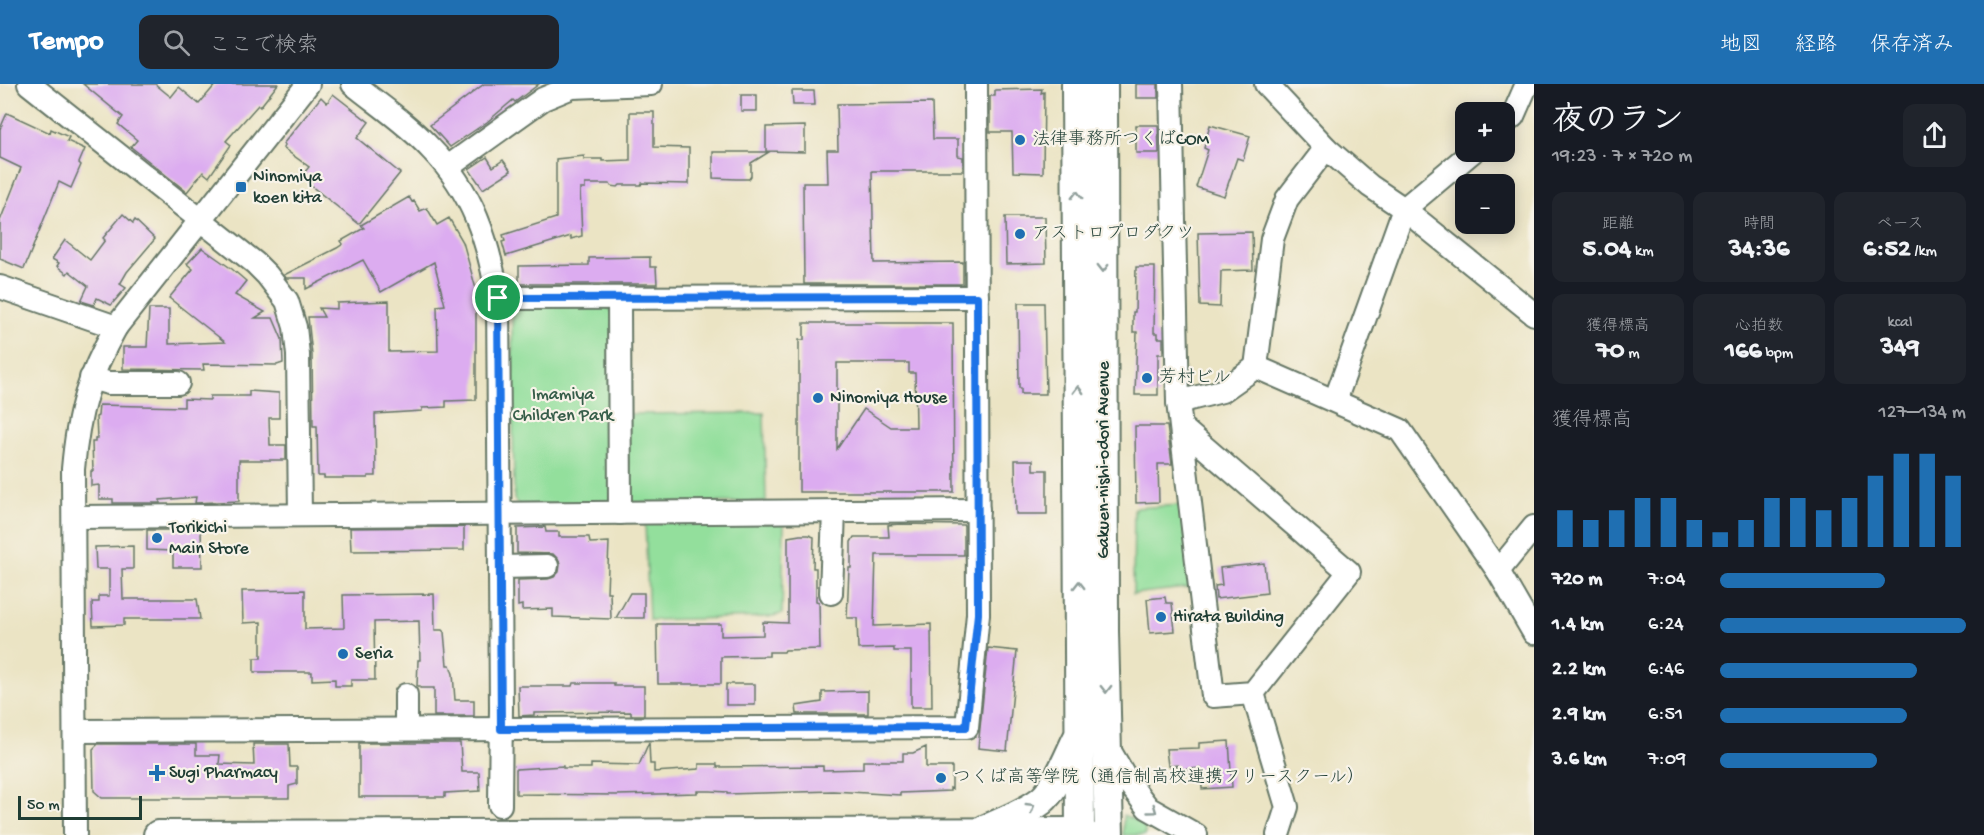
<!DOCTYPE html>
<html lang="ja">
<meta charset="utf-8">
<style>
:root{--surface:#171b24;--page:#20242c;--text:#f1f3f6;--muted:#9ea1a6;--accent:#1f6fb2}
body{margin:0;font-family:"Gochi Hand","Klee One",sans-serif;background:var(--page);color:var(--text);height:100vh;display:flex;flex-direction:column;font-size:22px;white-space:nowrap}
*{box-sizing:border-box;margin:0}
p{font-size:20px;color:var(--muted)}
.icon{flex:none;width:33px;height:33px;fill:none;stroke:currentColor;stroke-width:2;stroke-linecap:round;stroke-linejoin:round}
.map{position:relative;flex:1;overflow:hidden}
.sheet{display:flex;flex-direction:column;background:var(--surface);width:450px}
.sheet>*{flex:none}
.fabs{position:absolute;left:1455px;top:18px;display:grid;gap:12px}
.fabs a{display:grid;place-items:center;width:60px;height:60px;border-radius:12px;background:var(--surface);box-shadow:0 3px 15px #0003;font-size:30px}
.scale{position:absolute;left:18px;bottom:15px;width:124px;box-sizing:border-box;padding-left:6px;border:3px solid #1f3d34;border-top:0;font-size:16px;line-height:21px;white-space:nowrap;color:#1f3d34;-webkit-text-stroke:4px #f7f3e8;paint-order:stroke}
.pin{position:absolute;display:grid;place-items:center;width:51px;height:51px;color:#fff;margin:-26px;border:3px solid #fff;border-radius:50%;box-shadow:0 2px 6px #0007}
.round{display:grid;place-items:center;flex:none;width:63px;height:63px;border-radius:12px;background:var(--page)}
.headline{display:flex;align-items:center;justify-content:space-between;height:102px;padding:0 18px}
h1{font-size:33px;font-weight:700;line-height:45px}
.metrics{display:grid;grid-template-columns:repeat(3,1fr);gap:9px;height:102px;padding:6px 18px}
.metrics div{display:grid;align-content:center;border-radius:12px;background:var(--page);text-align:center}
.metrics b{font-size:26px;font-weight:700}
.metrics small{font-size:16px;font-weight:400}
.metrics p{font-size:16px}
.chart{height:168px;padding:12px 18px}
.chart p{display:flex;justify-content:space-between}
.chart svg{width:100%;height:108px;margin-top:6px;stroke:var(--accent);stroke-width:6}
ul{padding:0 18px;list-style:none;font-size:20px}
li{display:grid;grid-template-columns:96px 72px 1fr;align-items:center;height:45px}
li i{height:15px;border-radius:8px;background:var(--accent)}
header{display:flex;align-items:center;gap:36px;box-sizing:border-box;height:84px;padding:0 30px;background:var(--accent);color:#fff}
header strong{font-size:28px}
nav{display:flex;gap:33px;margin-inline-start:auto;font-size:21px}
.search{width:420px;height:54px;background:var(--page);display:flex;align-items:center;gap:15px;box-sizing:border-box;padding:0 21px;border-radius:12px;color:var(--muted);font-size:22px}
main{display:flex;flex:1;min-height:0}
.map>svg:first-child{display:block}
.green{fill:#93df9c;stroke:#598e68;stroke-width:1.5}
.building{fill:#dcacf0;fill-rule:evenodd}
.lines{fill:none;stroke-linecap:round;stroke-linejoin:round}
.minor-casing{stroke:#676;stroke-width:26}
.major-casing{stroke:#676;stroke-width:32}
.minor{stroke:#fff;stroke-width:22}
.major{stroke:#fff;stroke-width:28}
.oneway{stroke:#8f9e9a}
.route-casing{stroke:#fff;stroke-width:12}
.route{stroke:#1a73e8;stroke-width:8}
.poi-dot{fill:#1f6fb2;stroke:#f7f3e8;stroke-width:2}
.labels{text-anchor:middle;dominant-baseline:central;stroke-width:4.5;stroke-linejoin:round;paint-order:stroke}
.poi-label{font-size:18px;fill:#1f3d34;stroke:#f7f3e8;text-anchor:start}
.park-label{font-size:18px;fill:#365d49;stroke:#f7f3e8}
.street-label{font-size:18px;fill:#1f3d34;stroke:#f7f3e8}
</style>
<header>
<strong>Tempo</strong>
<div class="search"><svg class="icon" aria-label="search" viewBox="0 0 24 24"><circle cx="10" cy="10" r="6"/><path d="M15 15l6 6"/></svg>ここで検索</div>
<nav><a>地図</a><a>経路</a><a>保存済み</a></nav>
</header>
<main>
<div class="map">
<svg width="1534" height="751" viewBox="0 0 1534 751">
<rect width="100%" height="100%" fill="#f7f3e8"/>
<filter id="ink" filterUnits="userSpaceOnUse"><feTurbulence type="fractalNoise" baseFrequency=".0167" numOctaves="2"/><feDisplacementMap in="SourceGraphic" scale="12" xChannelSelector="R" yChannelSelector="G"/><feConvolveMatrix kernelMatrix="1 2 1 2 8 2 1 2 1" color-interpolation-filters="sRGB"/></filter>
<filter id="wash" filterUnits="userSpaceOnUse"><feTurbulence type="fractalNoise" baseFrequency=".008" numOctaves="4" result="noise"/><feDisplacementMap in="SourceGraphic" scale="24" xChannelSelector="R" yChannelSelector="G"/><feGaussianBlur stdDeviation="1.35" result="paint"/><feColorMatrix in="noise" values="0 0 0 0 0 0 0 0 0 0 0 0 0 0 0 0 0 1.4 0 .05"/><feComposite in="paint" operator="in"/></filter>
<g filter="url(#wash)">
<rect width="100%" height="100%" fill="#ebe4c4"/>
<!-- green -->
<g class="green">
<polygon points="606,221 613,229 615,414 608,420 518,421 514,415 512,229 516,223"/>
<polygon points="764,329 766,418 633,419 628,415 627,330"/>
<polygon points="1181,421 1193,503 1133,510 1134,424"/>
<polygon points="645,438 784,439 782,530 768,533 649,536"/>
<polygon points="1123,731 1145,740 1145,751 1123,751"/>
</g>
<g id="blocks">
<!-- building -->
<g class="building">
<polygon points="83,0 155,0 171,13 179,3 199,20 216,0 278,0 260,23 258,21 226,57 231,61 209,93 203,88 187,108 131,63 137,56 118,40 123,33"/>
<polygon points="484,0 539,0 515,18 513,16 487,38 450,63 430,41"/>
<rect x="1136" y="0" width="22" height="14"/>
<polygon points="1042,5 1041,9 1044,8 1043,89 1013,88 1012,48 990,48 990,12 995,12 995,6"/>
<polygon points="792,7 814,7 815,21 793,21"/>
<polygon points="333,10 369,38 357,54 400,89 359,140 310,101 313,96 304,89 309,83 283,64 285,61 283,60 321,13 327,19"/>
<rect x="741" y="11" width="16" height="16"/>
<polygon points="932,19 933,55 958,55 958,72 963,73 963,87 872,87 874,179 963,178 963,200 804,200 803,99 828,99 827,66 838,66 837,20"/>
<polygon points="630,28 654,28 654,63 689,64 689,100 642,99 641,101 620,101 618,103 611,102 610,100 585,100 585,105 580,105 582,152 571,155 571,152 506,172 502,158 505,157 503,151 556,134 556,75 584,72 584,75 602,75 602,77 630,76"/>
<polygon points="7,29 50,49 51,45 69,53 67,57 85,65 79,79 81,81 71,104 59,98 24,185 0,175 0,137 21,84 0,74 0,45"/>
<polygon points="1136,41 1158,41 1159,69 1136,69"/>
<polygon points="1210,41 1250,52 1243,76 1237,74 1224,112 1196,103 1208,66 1204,64"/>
<polygon points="805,42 805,68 766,67 766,43"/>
<polygon points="713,68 769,68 751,79 751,92 749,95 736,95 713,94"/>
<polygon points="487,73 493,83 503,76 511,87 483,105 469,85"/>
<polygon points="409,113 412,118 414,117 420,127 427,124 437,141 449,134 463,158 476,205 476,316 446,317 446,323 422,324 422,327 375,330 376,392 368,392 368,394 324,394 324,392 318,392 317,342 313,342 312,271 308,233 324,233 319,224 337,225 337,219 389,217 389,268 438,267 437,222 445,221 434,178 381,208 363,176 306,205 306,194 286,194 284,191 337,164 343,160 341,157 364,144 361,141"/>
<polygon points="123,130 133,139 135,136 155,155 127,188 120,200 126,204 111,221 97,214 94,221 81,217 88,202 69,187 67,190 57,182 59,179 52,175 65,156 90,176 105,156 103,154"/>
<polygon points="1005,133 1045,133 1046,179 1006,180"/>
<polygon points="1252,148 1253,186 1221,187 1220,223 1200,222 1198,149"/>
<polygon points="202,164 232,185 246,197 235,211 265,228 255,234 273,234 282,255 283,279 277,281 203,280 204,286 123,285 123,263 147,263 149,225 169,225 169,260 225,258 169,214 193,185 187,180"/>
<polygon points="650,173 650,183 656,183 657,200 519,200 519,182 589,181 589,174"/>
<polygon points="1136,183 1155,183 1154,249 1158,249 1158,254 1163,254 1163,270 1158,270 1158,311 1135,311 1137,248 1133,248 1133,228 1135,228"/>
<polygon points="1018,219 1044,219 1046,310 1021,310 1021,304 1019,304"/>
<path d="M 804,239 L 953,239 L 954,408 L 799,408 L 799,256 L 804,256 ZM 837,279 L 909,279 L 909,289 L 915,289 L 916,343 L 891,343 L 864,325 L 837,365 Z"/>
<polygon points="249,307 279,309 279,334 269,334 270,361 286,361 286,376 239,376 239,417 195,419 196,413 160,416 160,419 113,419 113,415 99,415 99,401 91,402 91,387 93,387 92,358 95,358 95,354 97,354 96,333 98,332 99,321 184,323 184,315 210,316 210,312 249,312"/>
<polygon points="1135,342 1167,342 1172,380 1158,380 1159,418 1136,419"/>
<polygon points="1015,376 1033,376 1033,386 1047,386 1047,430 1016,430"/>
<polygon points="900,440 964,441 964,471 876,471 874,542 931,540 932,623 911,623 911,567 894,567 894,564 858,565 857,534 847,534 849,484 851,484 851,458 854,453 889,453 888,441"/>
<polygon points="464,443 464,466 351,467 350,444"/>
<polygon points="545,443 546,448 559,448 559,453 589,453 590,459 609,458 607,508 610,508 611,535 553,533 553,525 522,526 522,521 518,522 518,496 548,495 554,493 559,488 560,481 559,476 553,470 517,469 517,444"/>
<polygon points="147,446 201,446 202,483 173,483 173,467 147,466"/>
<polygon points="800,451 809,451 814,453 813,484 816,484 816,517 819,518 820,565 785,566 784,568 769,568 769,572 721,573 721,600 658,600 657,540 721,540 721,552 763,551 763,538 788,539 788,453"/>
<polygon points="133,462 133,485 122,485 123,515 197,515 200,535 124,535 124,541 93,542 92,518 99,518 99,512 109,512 109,485 96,485 95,463"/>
<polygon points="1264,479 1267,509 1216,515 1215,502 1222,501 1220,484"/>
<polygon points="305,506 305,545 344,544 343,511 434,510 435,546 442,546 444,548 447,581 450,581 453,590 455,616 474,616 474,632 434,632 434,604 420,604 420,602 417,602 418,576 420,576 419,537 374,538 375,596 351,596 351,602 335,602 335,595 312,596 312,588 254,588 254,574 261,574 261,538 243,539 242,507"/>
<polygon points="630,509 644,509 644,534 616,534"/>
<polygon points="1165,513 1166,519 1172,519 1175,547 1150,549 1147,515"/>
<polygon points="988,564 1017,567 1007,667 978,664"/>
<polygon points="573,599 614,599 614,602 644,602 644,631 631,631 631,628 534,629 534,631 519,632 518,602 572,602"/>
<rect x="726" y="600" width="29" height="21"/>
<polygon points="868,607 868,630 797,630 796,622 822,618 822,608"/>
<polygon points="1229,657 1232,703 1202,705 1201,684 1177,686 1177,681 1168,682 1166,665 1199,664 1199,659"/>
<polygon points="649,658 650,680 654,680 654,688 699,685 699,680 717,680 717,683 823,682 823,686 863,685 863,677 903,677 903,669 913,669 926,663 926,683 952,683 952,705 950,704 950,707 900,709 900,711 833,707 727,710 727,708 710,707 697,707 697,709 617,711 516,710 516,685 563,682 563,684 591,684 591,680 639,681"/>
<polygon points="359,659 460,659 462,688 479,688 480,707 445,709 445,713 359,713"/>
<polygon points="98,660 196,660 196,671 220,671 219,680 254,681 253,660 289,660 290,683 297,683 297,700 289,702 289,714 102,714 94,707 93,665"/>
</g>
</g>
</g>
<g filter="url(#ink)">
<use href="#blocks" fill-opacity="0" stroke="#676" stroke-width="1.5"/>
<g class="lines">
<!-- minor casing -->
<g class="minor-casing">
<g id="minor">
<polyline points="29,0 255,179 267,191 287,217 295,243 298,271 300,431"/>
<path d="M 353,0 C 379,21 408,40 431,65 C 473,108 488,156 498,214 L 501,623 L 500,721"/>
<polyline points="1171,0 1178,318 1213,612 1253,609 1349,488 1181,343"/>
<polyline points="1266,0 1326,64 1370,102 1404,125 1534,230"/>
<polyline points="1504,40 1513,32 1527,0"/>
<polyline points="448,83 543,15 572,3 651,0"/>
<polyline points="0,203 116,243"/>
<polyline points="498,214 977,213"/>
<polyline points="619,214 620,429"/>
<polyline points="1256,283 1272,155 1287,115 1326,64"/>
<polyline points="91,294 108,299 178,299"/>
<polyline points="1335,317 1404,125 1472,68"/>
<polyline points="1178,318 1222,307 1256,283 1400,346 1498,487 1534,549"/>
<polyline points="75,433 978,426"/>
<polyline points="500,483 547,482"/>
<polyline points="1498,487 1534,443"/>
<polyline points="831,509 834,427"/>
<polyline points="1253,609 1287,723 1278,751"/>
<polyline points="406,611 406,645"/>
<polyline points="75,647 967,643 978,530 976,0"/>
<polyline points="1107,662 1128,698 1148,724 1196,751"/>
<path d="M 75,751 L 73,385 C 78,328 88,293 116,243 L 308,0"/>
</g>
</g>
<!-- major casing -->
<g class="major-casing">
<g id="major">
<polyline points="1076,0 1080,751"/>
<polyline points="1103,0 1104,547 1109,751"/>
<path d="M 986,745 C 1005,737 1025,729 1041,717 C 1056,705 1068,673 1077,655"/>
<polyline points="158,751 1080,748 1086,751"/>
</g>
</g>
<!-- minor -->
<use href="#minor" class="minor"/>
<!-- major -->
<use href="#major" class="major"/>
</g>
<!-- one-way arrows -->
<defs><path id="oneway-chevron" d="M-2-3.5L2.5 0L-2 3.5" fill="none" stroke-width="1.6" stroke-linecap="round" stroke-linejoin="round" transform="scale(1.5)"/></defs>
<g class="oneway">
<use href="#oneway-chevron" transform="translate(1077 111) rotate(-90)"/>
<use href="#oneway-chevron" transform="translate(1103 184) rotate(90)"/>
<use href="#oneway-chevron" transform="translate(1078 306) rotate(-90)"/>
<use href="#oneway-chevron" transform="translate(1079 501) rotate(-90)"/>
<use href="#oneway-chevron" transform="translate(1106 605) rotate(89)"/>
<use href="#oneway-chevron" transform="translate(1031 723) rotate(-31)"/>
<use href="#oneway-chevron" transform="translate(1153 726) rotate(36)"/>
</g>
</g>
<g class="lines" filter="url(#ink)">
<!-- route casing -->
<g class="route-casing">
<polygon id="route" points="977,213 978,530 966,643 501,645 498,214"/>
</g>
<!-- route -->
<use href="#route" class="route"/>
</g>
<!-- markers -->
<g class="poi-dot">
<circle cx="1020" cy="56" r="6"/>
<rect x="235" y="97" width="12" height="12" rx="3"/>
<circle cx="1020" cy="150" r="6"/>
<circle cx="1147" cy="294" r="6"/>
<circle cx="818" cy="314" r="6"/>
<circle cx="157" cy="454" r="6"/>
<circle cx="1161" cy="533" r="6"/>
<circle cx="343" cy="570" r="6"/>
<path d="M154 680h6v6h6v6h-6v6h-6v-6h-6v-6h6z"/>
<circle cx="941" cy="694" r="6"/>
</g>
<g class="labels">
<!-- poi labels -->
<g class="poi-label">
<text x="1032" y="56">法律事務所つくばCOM</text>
<text x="253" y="93">Ninomiya<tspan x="253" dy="21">koen kita</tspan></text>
<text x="1032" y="150">アストロプロダクツ</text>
<text x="1159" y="294">芳村ビル</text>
<text x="830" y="314">Ninomiya House</text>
<text x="169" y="444">Torikichi<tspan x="169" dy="21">Main Store</tspan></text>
<text x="1173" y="533">Hirata Building</text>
<text x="355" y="570">Seria</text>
<text x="169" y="689">Sugi Pharmacy</text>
<text x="953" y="694">つくば高等学院（通信制高校連携フリースクール）</text>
</g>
<!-- park labels -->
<g class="park-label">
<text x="563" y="311">Imamiya<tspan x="563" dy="21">Children Park</tspan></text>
</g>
<!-- street labels -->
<g class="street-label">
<text transform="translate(1104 376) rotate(-90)">Gakuen-nishi-odori Avenue</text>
</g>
</g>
</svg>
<div class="fabs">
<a>+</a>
<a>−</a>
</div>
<div class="scale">50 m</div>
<div class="pin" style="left:498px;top:214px;background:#1e9e55"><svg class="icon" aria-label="arrive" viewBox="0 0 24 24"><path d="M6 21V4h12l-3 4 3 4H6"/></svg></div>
</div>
<section class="sheet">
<div class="headline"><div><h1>夜のラン</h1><p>19:23 · 7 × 720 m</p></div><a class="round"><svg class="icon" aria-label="share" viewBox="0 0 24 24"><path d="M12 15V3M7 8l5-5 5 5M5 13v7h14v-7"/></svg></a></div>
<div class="metrics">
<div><p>距離</p><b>5.04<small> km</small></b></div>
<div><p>時間</p><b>34:36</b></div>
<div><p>ペース</p><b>6:52<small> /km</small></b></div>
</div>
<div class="metrics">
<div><p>獲得標高</p><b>70<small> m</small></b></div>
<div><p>心拍数</p><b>166<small> bpm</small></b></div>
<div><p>kcal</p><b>349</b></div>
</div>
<div class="chart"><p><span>獲得標高</span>127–134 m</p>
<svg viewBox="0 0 160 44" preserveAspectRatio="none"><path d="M5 44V29M15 44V33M25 44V29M35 44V24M45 44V24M55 44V33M65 44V38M75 44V33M85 44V24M95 44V24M105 44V29M115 44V24M125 44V15M135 44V6M145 44V6M155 44V15"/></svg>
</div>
<ul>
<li><b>720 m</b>7:04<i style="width:67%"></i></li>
<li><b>1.4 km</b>6:24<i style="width:100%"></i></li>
<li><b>2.2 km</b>6:46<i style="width:80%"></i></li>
<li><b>2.9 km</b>6:51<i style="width:76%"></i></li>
<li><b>3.6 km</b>7:09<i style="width:64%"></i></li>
</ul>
</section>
</main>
